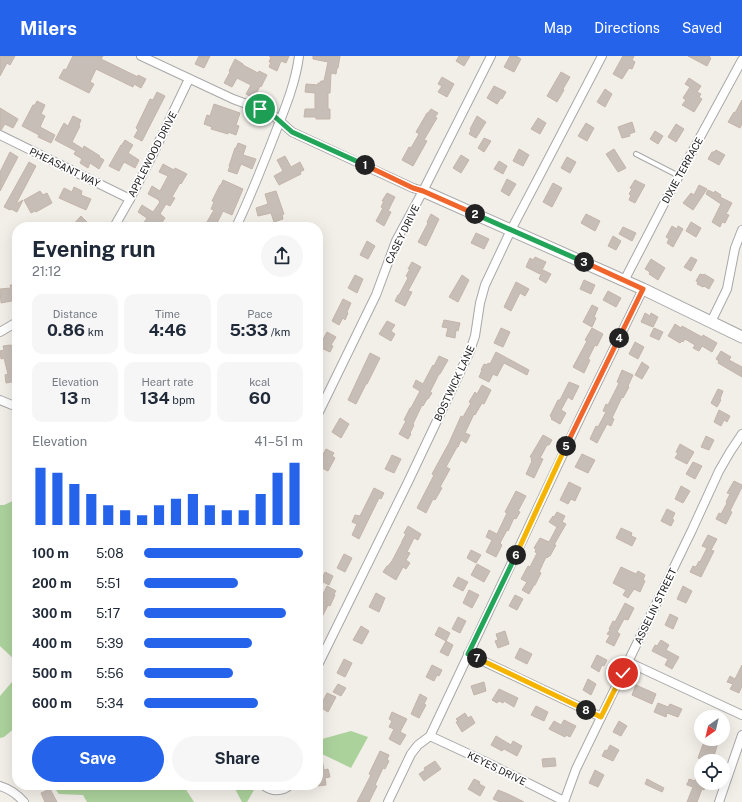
<!DOCTYPE html>
<meta charset="utf-8">
<style>
:root{--surface:#fff;--page:#f6f6f7;--text:#1f2937;--muted:#747a83;--accent:#2563eb}
body{margin:0;font-family:"Public Sans",sans-serif;background:var(--page);color:var(--text);height:100vh;display:flex;flex-direction:column;font-size:15px;white-space:nowrap}
*{box-sizing:border-box;margin:0}
p{font-size:13px;color:var(--muted)}
.icon{flex:none;width:22px;height:22px;fill:none;stroke:currentColor;stroke-width:2;stroke-linecap:round;stroke-linejoin:round}
.map{position:relative;flex:1;overflow:hidden}
.side{position:absolute;left:12px;top:166px;width:311px;height:568px;display:flex;flex-direction:column;background:var(--surface);border-radius:16px;box-shadow:0 4px 16px #0002}
.side>*{flex:none}
.needle{width:26px;rotate:214deg}
.buttons{position:absolute;left:694px;top:654px;display:grid;gap:8px}
.buttons a{display:grid;place-items:center;width:36px;height:36px;border-radius:50%;background:var(--surface);box-shadow:0 4px 16px #0002;font-size:20px}
.pin{position:absolute;display:grid;place-items:center;width:34px;height:34px;color:#fff;margin:-17px;border:2px solid #fff;border-radius:50%;box-shadow:0 1px 4px #0007}
.km{position:absolute;width:20px;height:20px;margin:-10px;border-radius:50%;background:#222;color:#fff;font-size:11px;line-height:20px;text-align:center}
.round{display:grid;place-items:center;flex:none;width:42px;height:42px;border-radius:21px;background:var(--page)}
.headline{display:flex;align-items:center;justify-content:space-between;height:68px;padding:0 20px}
h1{font-size:22px;font-weight:700;line-height:30px}
.figures{display:grid;grid-template-columns:repeat(3,1fr);gap:6px;height:68px;padding:4px 20px}
.figures div{display:grid;align-content:center;border-radius:10px;background:var(--page);text-align:center}
.figures b{font-size:17px;font-weight:700}
.figures small{font-size:11px;font-weight:400}
.figures p{font-size:11px}
.chart{height:112px;padding:8px 20px}
.chart p{display:flex;justify-content:space-between}
.chart svg{width:100%;height:72px;margin-top:4px;stroke:var(--accent);stroke-width:6}
.primary-button{display:flex;gap:8px;margin-top:auto;padding:8px 20px}
.primary-button a{flex:1;height:46px;border-radius:24px;background:var(--accent);color:#fff;font-size:16px;font-weight:700;line-height:46px;text-align:center}
.primary-button a+a{background:var(--page);color:var(--text)}
ul{padding:0 20px;list-style:none;font-size:13px}
li{display:grid;grid-template-columns:64px 48px 1fr;align-items:center;height:30px}
li i{height:10px;border-radius:5px;background:var(--accent)}
header{display:flex;align-items:center;gap:24px;box-sizing:border-box;height:56px;padding:0 20px;background:var(--accent);color:#fff}
header strong{font-size:19px}
nav{display:flex;gap:22px;margin-inline-start:auto;font-size:14px}
.map>svg:first-child{display:block}
.forest{fill:#acd29c}
.building{fill:#c7beb7;stroke:#c4b5aa}
.lines{fill:none;stroke-linecap:round;stroke-linejoin:round}
.service-casing{stroke:#a8a8a8;stroke-width:6}
.minor-casing{stroke:#a8a8a8;stroke-width:10}
.tertiary-casing{stroke:#a8a8a8;stroke-width:13}
.service{stroke:#fff;stroke-width:4}
.minor{stroke:#fff;stroke-width:8}
.tertiary{stroke:#fff;stroke-width:11}
.split-1-casing{stroke:#fff;stroke-width:8}
.split-2-casing{stroke:#fff;stroke-width:8}
.split-3-casing{stroke:#fff;stroke-width:8}
.split-4-casing{stroke:#fff;stroke-width:8}
.split-5-casing{stroke:#fff;stroke-width:8}
.split-6-casing{stroke:#fff;stroke-width:8}
.split-7-casing{stroke:#fff;stroke-width:8}
.split-8-casing{stroke:#fff;stroke-width:8}
.split-9-casing{stroke:#fff;stroke-width:8}
.split-1{stroke:#22a559;stroke-width:5}
.split-2{stroke:#f0652b;stroke-width:5}
.split-3{stroke:#22a559;stroke-width:5}
.split-4{stroke:#f0652b;stroke-width:5}
.split-5{stroke:#f0652b;stroke-width:5}
.split-6{stroke:#f5b400;stroke-width:5}
.split-7{stroke:#22a559;stroke-width:5}
.split-8{stroke:#f5b400;stroke-width:5}
.split-9{stroke:#f5b400;stroke-width:5}
.labels{text-anchor:middle;dominant-baseline:central;stroke-width:3.5;stroke-linejoin:round;paint-order:stroke}
.street-label{font-size:10px;fill:#212121;stroke:#fff}
</style>
<header>
<strong>Milers</strong>
<nav><a>Map</a><a>Directions</a><a>Saved</a></nav>
</header>
<div class="map">
<svg width="742" height="746" viewBox="0 0 742 746">
<rect width="100%" height="100%" fill="#f2eee8"/>
<!-- forest -->
<g class="forest">
<polygon points="17,443 17,606 0,590 0,449 4,449"/>
<polygon points="17,620 17,670 4,681 0,682 0,640"/>
<polygon points="351,675 368,681 351,712 318,696 318,688 322,683"/>
<polygon points="52,729 183,729 194,746 87,746 83,739 59,738"/>
<polygon points="233,729 250,729 254,734 247,746 242,746"/>
</g>
<!-- building -->
<g class="building">
<polygon points="0,0 15,0 10,9 7,7 0,20"/>
<polygon points="73,0 103,0 101,3 138,21 138,19 146,23 141,32 134,28 133,31 96,13 90,26 94,28 89,37 59,22 64,13 66,14"/>
<polygon points="199,0 210,0 204,12 195,8"/>
<polygon points="269,0 289,0 286,7 281,5 277,15 269,11 271,6 269,6 271,1"/>
<polygon points="313,0 340,0 338,12 337,12 336,18 331,17 330,37 328,37 328,53 330,53 330,63 316,63 316,61 304,61 305,53 315,53 315,37 305,36 306,28 318,29 318,27 320,27 321,25 324,25 328,6 313,3"/>
<polygon points="459,0 470,0 464,10 456,5"/>
<polygon points="510,0 516,0 521,3 514,16 504,11"/>
<polygon points="623,0 634,0 632,4 635,6 632,13 629,12 622,23 613,18"/>
<polygon points="688,0 710,0 709,2 711,2 707,10"/>
<polygon points="235,3 243,8 243,9 258,17 259,15 267,19 261,31 260,30 254,42 246,38 251,29 237,22 232,31 224,27 230,16 229,15"/>
<polygon points="561,16 570,21 563,33 564,34 557,46 547,40"/>
<polygon points="442,21 454,28 447,41 438,36 442,30 438,28"/>
<polygon points="689,22 701,30 697,36 701,38 699,41 702,43 694,56 682,49 686,44 683,42 690,31 685,28"/>
<polygon points="494,30 506,36 502,43 501,42 497,48 487,42"/>
<polygon points="605,33 612,38 605,51 597,46"/>
<polygon points="157,36 165,40 142,85 134,81 138,74 136,72 150,43 153,44"/>
<polygon points="742,44 742,68 740,72 728,66 734,56 735,57"/>
<polygon points="37,45 45,49 41,58 45,60 40,71 55,79 51,87 38,81 39,79 22,70 33,49 35,49"/>
<polygon points="214,48 240,57 236,69 239,70 236,79 228,76 228,78 211,73 212,71 204,68 207,59 210,60"/>
<polygon points="0,52 18,63 13,72 5,68 1,74 0,74"/>
<polygon points="431,53 438,57 435,61 437,62 424,84 427,85 413,110 402,104 409,91 411,92 419,78 416,76 427,57 428,57"/>
<polygon points="73,60 81,64 79,69 80,70 72,86 83,93 84,90 100,100 99,101 104,104 99,113 90,107 88,112 80,107 82,103 74,98 76,95 55,84 64,67 68,70"/>
<polygon points="477,60 486,66 476,82 469,78 471,74 470,73"/>
<polygon points="538,62 546,67 540,78 531,73"/>
<polygon points="632,66 635,76 629,78 630,80 622,82 618,71"/>
<polygon points="586,67 594,72 587,85 578,80"/>
<polygon points="676,68 684,73 676,86 668,81"/>
<polygon points="655,75 663,80 658,88 650,83"/>
<polygon points="484,82 491,85 484,96 478,92"/>
<polygon points="125,84 133,89 128,97 139,104 135,112 124,106 119,115 109,110 121,89 121,90"/>
<polygon points="238,87 246,90 243,99 256,103 252,113 241,108 237,118 228,115 230,110 229,110 235,92 236,92"/>
<polygon points="519,93 529,99 523,110 513,105"/>
<polygon points="614,93 626,112 618,116 606,98"/>
<polygon points="716,94 725,99 719,109 708,103 712,96 714,96"/>
<polygon points="10,96 18,101 0,135 0,116"/>
<polygon points="461,99 469,104 461,117 453,112"/>
<polygon points="285,100 291,111 300,106 304,114 300,116 301,118 279,129 274,120 283,115 277,104"/>
<polygon points="567,101 576,106 570,117 561,112"/>
<polygon points="499,105 507,110 503,118 494,113"/>
<polygon points="29,106 36,110 16,148 23,144 17,156 11,153 10,154 4,151"/>
<polygon points="163,108 174,114 175,112 187,118 181,128 180,127 172,141 175,142 170,150 166,148 160,158 165,162 159,171 141,171 147,162 138,156 142,149 153,156 160,146 159,145 159,144 148,138 152,130 160,135 168,120 159,116"/>
<polygon points="507,123 516,128 509,140 501,135"/>
<polygon points="223,124 243,133 232,159 223,155 215,171 204,171 214,154 211,153 214,146 212,145 220,129 221,129"/>
<polygon points="635,124 645,129 635,147 629,144 631,139 629,138 632,133 630,132"/>
<polygon points="553,127 562,132 552,151 543,146"/>
<polygon points="699,129 707,133 693,154 683,147 691,137 694,139"/>
<polygon points="74,131 82,135 81,139 91,143 86,154 59,142 64,132 72,136"/>
<polygon points="708,134 714,137 715,135 721,139 720,141 732,147 726,158 729,159 725,167 722,166 720,171 712,166 721,148 706,138"/>
<polygon points="40,135 43,139 47,137 52,147 36,156 35,155 31,157 24,144"/>
<polygon points="276,135 284,158 282,159 283,163 274,166 271,157 258,160 256,152 268,148 265,138"/>
<polygon points="387,137 395,141 388,155 391,156 384,170 376,165 383,152 381,151 384,145 382,145"/>
<polygon points="431,158 439,163 426,190 418,186 428,167 427,166"/>
<polygon points="586,158 600,165 595,175 581,167"/>
<polygon points="81,160 87,166 83,171 71,171"/>
<polygon points="691,166 701,172 696,181 686,175"/>
<polygon points="672,170 677,173 678,170 683,173 673,191 667,187 669,183 666,181"/>
<polygon points="623,171 636,177 632,185 619,178"/>
<polygon points="476,177 489,183 484,193 471,187"/>
<polygon points="613,180 621,185 616,194 608,190"/>
<polygon points="367,185 375,190 368,203 360,199"/>
<polygon points="535,201 546,206 540,218 526,211 530,202 533,204"/>
<polygon points="691,201 697,204 691,215 684,211"/>
<polygon points="651,203 665,212 658,224 649,218 650,216 645,213"/>
<polygon points="412,206 421,211 408,235 412,236 405,250 395,245 398,239 399,239 408,222 406,220 410,213 408,213"/>
<polygon points="543,214 551,218 546,227 539,223"/>
<polygon points="700,218 703,219 704,218 714,224 709,233 704,230 703,231 697,228 698,226 696,225"/>
<polygon points="355,219 363,223 357,237 348,232"/>
<polygon points="462,219 469,224 458,246 449,241"/>
<polygon points="584,224 595,229 591,238 580,233"/>
<polygon points="516,226 529,233 525,240 520,237 511,255 504,251"/>
<polygon points="10,229 17,229 17,244 1,247 0,233 11,232"/>
<polygon points="608,235 621,242 616,251 603,244"/>
<polygon points="343,243 351,247 347,256 348,257 345,264 343,262 339,269 332,265"/>
<polygon points="592,249 598,252 594,261 596,262 592,271 583,266"/>
<polygon points="645,257 650,260 651,257 658,261 653,271 641,266"/>
<polygon points="444,264 460,267 458,275 456,274 455,282 446,280 448,272 442,271"/>
<polygon points="387,265 395,269 391,275 395,278 391,285 379,278"/>
<polygon points="675,268 681,272 682,270 702,281 703,279 717,287 712,296 702,290 699,295 693,292 695,289 685,283 683,286 682,285 680,287 668,280"/>
<polygon points="501,272 510,276 503,291 494,287"/>
<polygon points="592,272 603,278 597,290 595,289 588,303 590,304 584,317 573,311 587,285 585,284"/>
<polygon points="654,272 663,276 659,284 650,280"/>
<polygon points="327,276 336,281 331,289 333,290 330,296 319,291"/>
<polygon points="635,286 644,291 638,303 629,298"/>
<polygon points="11,289 12,291 17,290 17,325 6,327 5,319 8,318 4,302 1,303 0,295 4,294 3,290"/>
<polygon points="721,295 731,301 729,304 742,311 742,321 718,307 719,305 716,303"/>
<polygon points="496,296 529,314 527,319 504,307 497,320 493,318 489,326 479,321 482,314 481,314 484,308 487,309 488,307 490,308"/>
<polygon points="370,297 380,302 367,328 366,328 356,348 348,344"/>
<polygon points="439,300 448,304 440,318 439,318 430,336 432,337 428,343 427,343 423,350 422,349 413,368 414,369 410,377 411,378 408,383 399,378 406,365 404,364 410,352 411,352 420,335 413,331 416,324 423,328 433,309 434,310"/>
<polygon points="642,306 649,311 642,323 635,319"/>
<polygon points="622,314 633,319 628,330 629,331 623,342 622,341 612,362 614,363 611,370 607,368 597,387 590,383 596,370 598,371 606,356 603,355 606,348 608,349 619,327 617,326"/>
<polygon points="569,326 579,330 572,344 568,341 561,354 566,357 560,368 551,363 552,362 550,360 558,344 560,344"/>
<polygon points="482,329 491,334 484,348 482,347 475,359 474,358 465,377 470,379 466,387 461,384 458,391 457,391 446,411 450,413 440,431 442,432 435,444 433,443 426,457 417,452 434,419 432,418 449,387 461,360 463,361 471,347 469,346 475,336 477,338"/>
<polygon points="718,333 723,335 720,343 721,344 717,351 711,347"/>
<polygon points="719,354 730,360 727,366 724,364 721,370 714,366"/>
<polygon points="340,362 349,368 341,382 332,376"/>
<polygon points="543,379 552,384 549,389 547,389 540,402 543,403 534,422 526,418 532,405 531,404 532,402 530,401"/>
<polygon points="706,380 714,384 709,394 701,391"/>
<polygon points="680,388 694,396 687,408 675,402 678,397 676,396"/>
<polygon points="326,393 334,397 332,400 335,402 328,415 318,410 318,407"/>
<polygon points="582,398 595,404 588,417 575,411"/>
<polygon points="392,399 401,403 394,417 385,413"/>
<polygon points="693,406 702,410 695,423 686,418"/>
<polygon points="734,425 742,429 742,431 730,455 732,456 726,468 716,463 719,457 721,458 727,447 726,446 730,438 727,437"/>
<polygon points="569,426 581,432 575,445 571,443 568,448 560,444"/>
<polygon points="681,430 690,435 683,447 675,443"/>
<polygon points="374,432 384,437 381,443 379,442 359,483 352,479 357,468 352,466 355,459 360,460"/>
<polygon points="516,435 526,440 518,455 520,456 516,463 514,462 508,475 507,474 500,487 502,489 496,501 486,496 492,484 486,481 489,474 497,478 507,457 505,456"/>
<polygon points="667,453 675,457 672,463 674,464 671,470 661,465"/>
<polygon points="557,456 565,460 562,466 566,468 554,489 556,489 550,500 549,500 547,502 546,501 539,516 541,517 535,529 534,529 529,538 522,534 527,526 521,523 528,510 530,511 537,497 535,496 536,493 534,492 540,482 549,486 557,471 549,466 553,460 554,461"/>
<polygon points="408,470 421,478 418,484 414,482 407,496 410,497 406,504 410,507 406,513 403,511 396,524 383,516 387,510 388,510 392,505 402,486 402,485 406,478 404,477"/>
<polygon points="621,472 632,477 631,480 636,482 632,490 616,482"/>
<polygon points="708,479 717,483 711,494 714,495 701,521 699,520 690,516 693,510 696,511 699,505 700,506 707,492 702,490"/>
<polygon points="471,494 481,499 476,507 467,502"/>
<polygon points="344,498 352,502 345,516 337,512"/>
<polygon points="477,508 490,515 484,526 471,519"/>
<polygon points="621,511 636,518 638,515 645,519 643,524 645,525 640,536 634,533 628,542 623,539 626,534 613,527"/>
<polygon points="325,516 333,520 329,529 321,525"/>
<polygon points="458,521 468,526 463,535 453,530"/>
<polygon points="327,530 336,535 334,538 335,539 330,550 328,549 318,569 318,548"/>
<polygon points="683,530 692,535 686,547 677,543"/>
<polygon points="469,534 479,539 472,552 463,547"/>
<polygon points="376,537 385,542 379,556 369,551"/>
<polygon points="515,539 523,543 517,554 509,550"/>
<polygon points="625,547 634,552 628,564 624,563 617,576 620,578 614,590 606,586 610,579 607,578 610,574 609,573 613,565 615,566"/>
<polygon points="670,558 678,562 673,573 665,569"/>
<polygon points="458,561 466,565 460,577 452,573"/>
<polygon points="361,570 369,575 362,588 353,584"/>
<polygon points="439,571 450,577 446,585 435,579"/>
<polygon points="505,575 509,588 498,592 495,585 498,584 496,578"/>
<polygon points="661,584 669,589 666,594 679,601 672,613 665,609 668,603 652,595 655,589 657,590"/>
<polygon points="446,585 453,589 448,600 440,596"/>
<polygon points="520,592 532,598 527,608 515,602"/>
<polygon points="597,599 607,604 604,610 602,609 599,616 591,611"/>
<polygon points="344,603 352,607 345,621 337,617"/>
<polygon points="432,609 442,614 439,620 437,619 434,625 426,621"/>
<polygon points="742,609 742,630 739,637 730,633 733,628 727,626 730,620 735,623"/>
<polygon points="588,623 596,628 591,639 583,634"/>
<polygon points="484,626 486,635 474,639 471,630"/>
<polygon points="338,628 346,632 341,640 333,636"/>
<polygon points="636,629 656,638 652,648 632,639"/>
<polygon points="499,633 518,642 514,651 504,645 503,647 499,645 497,647 492,644"/>
<polygon points="327,637 336,641 328,656 320,651"/>
<polygon points="420,638 427,642 424,648 426,649 419,662 411,658"/>
<polygon points="658,647 668,651 670,648 682,653 678,661 667,657 666,661 654,656"/>
<polygon points="536,650 548,656 544,665 531,659"/>
<polygon points="392,656 407,663 400,676 406,679 400,689 389,683 394,673 389,671 392,665 389,663"/>
<polygon points="465,657 468,662 471,660 475,667 462,676 456,666 458,665 456,663"/>
<polygon points="564,664 576,670 570,681 566,679 565,681 549,673 554,665 561,669"/>
<polygon points="619,665 627,670 621,680 613,676"/>
<polygon points="496,680 511,689 513,685 522,690 517,700 504,693 502,695 491,689"/>
<polygon points="705,683 719,683 714,700 726,705 700,705 701,703 698,702"/>
<polygon points="610,689 619,694 613,705 602,700 605,694 607,695"/>
<polygon points="380,695 389,699 387,704 389,705 385,713 383,712 375,729 377,730 369,746 357,746 371,719 369,718"/>
<polygon points="318,698 321,698 324,714 328,713 330,721 325,722 326,729 318,730"/>
<polygon points="555,702 556,710 543,711 542,703"/>
<polygon points="435,705 441,713 424,725 419,718 425,714 424,712"/>
<polygon points="700,709 701,710 701,727 706,727 704,734 702,733 697,746 687,746 693,731 687,729 687,727 688,727 689,723 695,725"/>
<polygon points="595,714 604,719 598,731 589,727"/>
<polygon points="474,723 480,726 479,728 485,731 480,740 468,733"/>
<polygon points="647,723 664,732 662,736 645,728"/>
<polygon points="50,733 57,746 45,746 41,737"/>
<polygon points="498,734 508,738 524,746 500,746 493,743"/>
</g>
<g class="lines">
<!-- service casing -->
<g class="service-casing">
<polyline id="service" points="636,98 679,120"/>
</g>
<!-- minor casing -->
<g class="minor-casing">
<g id="minor">
<polyline points="141,0 233,43 260,53 274,60 292,76 413,132 423,135"/>
<polyline points="0,79 130,143"/>
<polyline points="114,171 130,143 152,100 189,23"/>
<path d="M 236,171 C 249,144 260,116 271,88 C 282,59 295,31 299,0"/>
<polyline points="624,225 667,142 742,4"/>
<polyline points="711,266 727,233 735,192 742,174"/>
<polyline points="0,276 17,266"/>
<polyline points="0,344 17,351"/>
<polyline points="318,358 376,239 396,185 423,135 491,0"/>
<polyline points="468,598 601,661"/>
<polyline points="628,606 742,659"/>
<polyline points="318,609 408,426 470,295 475,280 480,247 485,229 511,174 542,115 602,0"/>
<polyline points="430,680 486,706 564,745"/>
<path d="M 263,729 C 272,736 282,736 290,729"/>
<path d="M 0,730 C 10,733 17,738 24,746"/>
<polyline points="388,746 411,698 418,689 430,680 581,360 643,233"/>
<polyline points="564,746 576,713 692,474 719,415 730,396 742,378"/>
<polyline points="719,746 742,679"/>
</g>
</g>
<!-- tertiary casing -->
<g class="tertiary-casing">
<polyline id="tertiary" points="423,135 643,233 742,281"/>
</g>
<!-- service -->
<use href="#service" class="service"/>
<!-- minor -->
<use href="#minor" class="minor"/>
<!-- tertiary -->
<use href="#tertiary" class="tertiary"/>
</g>
<g class="lines">
<!-- split-1 casing -->
<g class="split-1-casing">
<polyline id="split-1" points="260,53 274,60 292,76 365,109"/>
</g>
<!-- split-2 casing -->
<g class="split-2-casing">
<polyline id="split-2" points="365,109 413,132 423,135 475,158"/>
</g>
<!-- split-3 casing -->
<g class="split-3-casing">
<polyline id="split-3" points="475,158 584,206"/>
</g>
<!-- split-4 casing -->
<g class="split-4-casing">
<polyline id="split-4" points="584,206 643,233 619,282"/>
</g>
<!-- split-5 casing -->
<g class="split-5-casing">
<polyline id="split-5" points="566,390 619,282"/>
</g>
<!-- split-6 casing -->
<g class="split-6-casing">
<polyline id="split-6" points="516,499 566,390"/>
</g>
<!-- split-7 casing -->
<g class="split-7-casing">
<polyline id="split-7" points="477,602 468,598 516,499"/>
</g>
<!-- split-8 casing -->
<g class="split-8-casing">
<polyline id="split-8" points="477,602 586,654"/>
</g>
<!-- split-9 casing -->
<g class="split-9-casing">
<polyline id="split-9" points="586,654 601,661 623,617"/>
</g>
<!-- split-1 -->
<use href="#split-1" class="split-1"/>
<!-- split-2 -->
<use href="#split-2" class="split-2"/>
<!-- split-3 -->
<use href="#split-3" class="split-3"/>
<!-- split-4 -->
<use href="#split-4" class="split-4"/>
<!-- split-5 -->
<use href="#split-5" class="split-5"/>
<!-- split-6 -->
<use href="#split-6" class="split-6"/>
<!-- split-7 -->
<use href="#split-7" class="split-7"/>
<!-- split-8 -->
<use href="#split-8" class="split-8"/>
<!-- split-9 -->
<use href="#split-9" class="split-9"/>
</g>
<g class="labels">
<!-- street labels -->
<g class="street-label">
<text transform="translate(152 98) rotate(-63)">APPLEWOOD DRIVE</text>
<text transform="translate(65 111) rotate(26)">PHEASANT WAY</text>
<text transform="translate(682 114) rotate(-61)">DIXIE TERRACE</text>
<text transform="translate(402 178) rotate(-64)">CASEY DRIVE</text>
<text transform="translate(454 327) rotate(-65)">BOSTWICK LANE</text>
<text transform="translate(655 550) rotate(-64)">ASSELIN STREET</text>
<text transform="translate(497 712) rotate(26)">KEYES DRIVE</text>
</g>
</g>
</svg>
<div class="buttons">
<a><svg class="needle" viewBox="-14 -14 28 28"><path d="M0-13l5 13h-10z" fill="#e53935"/><path d="M0 13l5-13h-10z" fill="#747a83"/></svg></a>
<a><svg class="icon" aria-label="locate" viewBox="0 0 24 24"><circle cx="12" cy="12" r="6"/><path d="M12 2v4M12 18v4M2 12h4M18 12h4"/></svg></a>
</div>
<div class="pin" style="left:260px;top:53px;background:#1e9e55"><svg class="icon" aria-label="arrive" viewBox="0 0 24 24"><path d="M6 21V4h12l-3 4 3 4H6"/></svg></div>
<div class="pin" style="left:623px;top:617px;background:#d93025"><svg class="icon" aria-label="check" viewBox="0 0 24 24"><path d="M5 12l5 5 9-10"/></svg></div>
<b class="km" style="left:365px;top:109px">1</b>
<b class="km" style="left:475px;top:158px">2</b>
<b class="km" style="left:584px;top:206px">3</b>
<b class="km" style="left:619px;top:282px">4</b>
<b class="km" style="left:566px;top:390px">5</b>
<b class="km" style="left:516px;top:499px">6</b>
<b class="km" style="left:477px;top:602px">7</b>
<b class="km" style="left:586px;top:654px">8</b>
<section class="side">
<div class="headline"><div><h1>Evening run</h1><p>21:12</p></div><a class="round"><svg class="icon" aria-label="share" viewBox="0 0 24 24"><path d="M12 15V3M7 8l5-5 5 5M5 13v7h14v-7"/></svg></a></div>
<div class="figures">
<div><p>Distance</p><b>0.86<small> km</small></b></div>
<div><p>Time</p><b>4:46</b></div>
<div><p>Pace</p><b>5:33<small> /km</small></b></div>
</div>
<div class="figures">
<div><p>Elevation</p><b>13<small> m</small></b></div>
<div><p>Heart rate</p><b>134<small> bpm</small></b></div>
<div><p>kcal</p><b>60</b></div>
</div>
<div class="chart"><p><span>Elevation</span>41–51 m</p>
<svg viewBox="0 0 160 44" preserveAspectRatio="none"><path d="M5 44V9M15 44V12M25 44V19M35 44V25M45 44V32M55 44V35M65 44V38M75 44V32M85 44V28M95 44V25M105 44V32M115 44V35M125 44V35M135 44V25M145 44V12M155 44V6"/></svg>
</div>
<ul>
<li><b>100 m</b>5:08<i style="width:100%"></i></li>
<li><b>200 m</b>5:51<i style="width:59%"></i></li>
<li><b>300 m</b>5:17<i style="width:89%"></i></li>
<li><b>400 m</b>5:39<i style="width:68%"></i></li>
<li><b>500 m</b>5:56<i style="width:56%"></i></li>
<li><b>600 m</b>5:34<i style="width:72%"></i></li>
</ul>
<div class="primary-button"><a>Save</a><a>Share</a></div>
</section>
</div>
